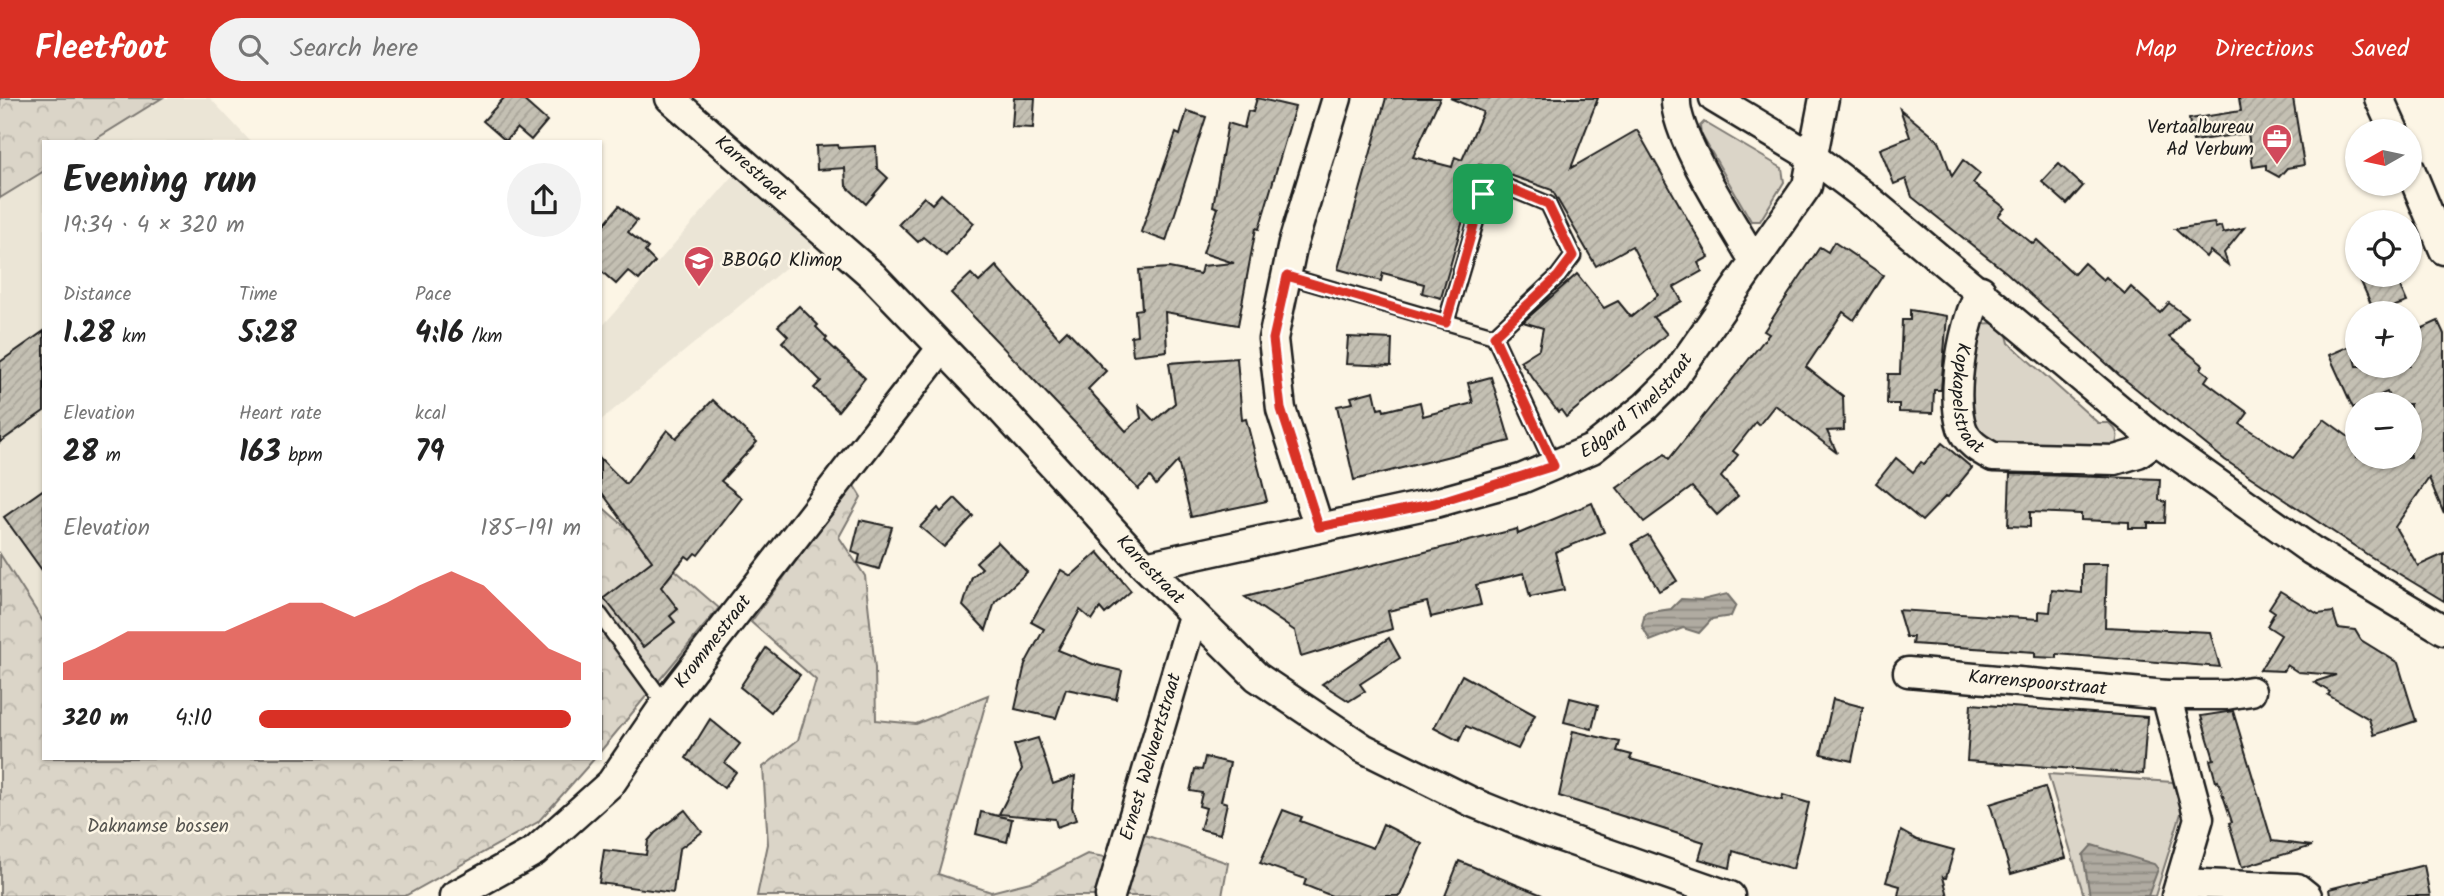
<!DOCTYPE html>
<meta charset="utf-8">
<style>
:root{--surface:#fff;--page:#f2f2f2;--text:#222;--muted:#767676;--accent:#d93025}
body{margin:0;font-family:Kalam,sans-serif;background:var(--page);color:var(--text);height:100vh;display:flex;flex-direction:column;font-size:26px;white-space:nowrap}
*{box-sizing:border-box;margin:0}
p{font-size:23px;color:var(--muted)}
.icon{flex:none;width:38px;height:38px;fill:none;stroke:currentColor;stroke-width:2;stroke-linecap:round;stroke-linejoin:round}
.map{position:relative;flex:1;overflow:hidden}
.details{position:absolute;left:42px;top:42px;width:560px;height:620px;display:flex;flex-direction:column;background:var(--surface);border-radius:0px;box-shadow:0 2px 5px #0004}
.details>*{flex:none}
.needle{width:46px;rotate:261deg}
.tools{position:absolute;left:2345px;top:21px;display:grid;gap:14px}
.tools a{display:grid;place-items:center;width:77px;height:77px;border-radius:50%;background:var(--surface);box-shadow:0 2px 5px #0004;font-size:35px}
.pin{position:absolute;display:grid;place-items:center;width:60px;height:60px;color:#fff;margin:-30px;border-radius:14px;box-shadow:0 4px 10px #0006}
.round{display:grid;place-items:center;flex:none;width:74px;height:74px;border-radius:37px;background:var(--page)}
.overview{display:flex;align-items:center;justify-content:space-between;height:119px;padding:0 21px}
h1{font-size:38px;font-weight:800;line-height:52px}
.figures{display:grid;grid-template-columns:repeat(3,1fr);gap:10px;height:119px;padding:7px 21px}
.figures div{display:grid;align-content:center}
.figures b{font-size:30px;font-weight:800}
.figures small{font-size:19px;font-weight:400}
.figures p{font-size:19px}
.chart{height:196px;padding:14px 21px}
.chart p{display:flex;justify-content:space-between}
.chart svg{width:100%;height:126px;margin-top:7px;fill:var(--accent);opacity:.7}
ul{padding:0 21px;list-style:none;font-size:23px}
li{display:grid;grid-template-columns:112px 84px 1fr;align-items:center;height:52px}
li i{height:18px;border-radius:9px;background:var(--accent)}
header{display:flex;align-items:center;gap:42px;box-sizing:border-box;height:98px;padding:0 35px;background:var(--accent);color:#fff}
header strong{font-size:33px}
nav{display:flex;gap:38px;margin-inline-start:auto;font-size:24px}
.search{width:490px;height:63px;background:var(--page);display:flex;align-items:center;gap:18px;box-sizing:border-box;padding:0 24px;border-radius:38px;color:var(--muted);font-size:26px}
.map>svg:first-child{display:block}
.built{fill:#ebe5d6}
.green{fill:#dbd5c8;stroke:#7c7872;stroke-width:2}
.forest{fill:url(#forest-crowns);stroke:#7c7872;stroke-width:2}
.water{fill:url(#water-rules);stroke:#75726c;stroke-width:2}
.building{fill:url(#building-hatch);stroke:#1c1c1c;stroke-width:2}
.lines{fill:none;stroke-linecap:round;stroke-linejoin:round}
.service-casing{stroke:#1c1c1c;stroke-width:19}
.minor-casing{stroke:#1c1c1c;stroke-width:33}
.service{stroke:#fcf5e5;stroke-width:14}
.minor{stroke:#fcf5e5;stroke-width:28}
.route-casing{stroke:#fff;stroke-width:14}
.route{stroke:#d93025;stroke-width:9}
.labels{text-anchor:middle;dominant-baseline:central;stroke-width:5;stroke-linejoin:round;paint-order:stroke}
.poi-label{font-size:19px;fill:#1c1c1c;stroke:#fcf5e5;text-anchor:end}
.street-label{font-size:19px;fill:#1c1c1c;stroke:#fcf5e5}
.park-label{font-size:19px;fill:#555450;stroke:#fcf5e5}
</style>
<header>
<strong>Fleetfoot</strong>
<div class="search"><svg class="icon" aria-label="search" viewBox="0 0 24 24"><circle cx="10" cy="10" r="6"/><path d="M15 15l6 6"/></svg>Search here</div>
<nav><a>Map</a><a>Directions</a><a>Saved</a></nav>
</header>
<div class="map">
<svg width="2444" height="798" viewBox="0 0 2444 798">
<defs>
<pattern id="forest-crowns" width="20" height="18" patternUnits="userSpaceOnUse" patternTransform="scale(1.75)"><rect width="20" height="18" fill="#dbd5c8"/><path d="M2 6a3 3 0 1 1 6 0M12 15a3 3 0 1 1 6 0" fill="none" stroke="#bbb6ab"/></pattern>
<pattern id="water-rules" width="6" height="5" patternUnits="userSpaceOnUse" patternTransform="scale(1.75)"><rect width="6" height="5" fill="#b0aba1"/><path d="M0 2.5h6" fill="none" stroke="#8e8a82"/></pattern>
<pattern id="building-hatch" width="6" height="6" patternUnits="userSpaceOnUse" patternTransform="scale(1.75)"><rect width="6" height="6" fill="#c4c0b3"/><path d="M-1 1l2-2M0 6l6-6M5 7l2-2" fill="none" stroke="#a8a499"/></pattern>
</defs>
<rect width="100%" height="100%" fill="#fcf5e5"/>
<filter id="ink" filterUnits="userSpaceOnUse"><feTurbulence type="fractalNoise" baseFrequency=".0143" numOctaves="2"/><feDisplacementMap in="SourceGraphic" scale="14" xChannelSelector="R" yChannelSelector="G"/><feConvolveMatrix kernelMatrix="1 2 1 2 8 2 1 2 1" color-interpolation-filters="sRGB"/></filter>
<g filter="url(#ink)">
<!-- built -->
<g class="built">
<polygon points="162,0 210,0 251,44 91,44"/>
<polygon points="44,73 44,525 0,456 0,100"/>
<polygon points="734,77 813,147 600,323 600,231"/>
</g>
<!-- green -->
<g class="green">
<polygon points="1704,24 1782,70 1784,84 1760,123 1751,123 1701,36 1700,28"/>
<path d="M 1992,225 L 2006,233 L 2009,245 L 2098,325 L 2109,325 C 2117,332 2120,337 2115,348 L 1990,350 L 1971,334 L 1969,249 L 1979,226 Z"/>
<polygon points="2048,676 2173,684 2182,712 2155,798 2084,798"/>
</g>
<!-- forest -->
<g class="forest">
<polygon points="0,0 162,0 91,44 44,44 44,73 0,100"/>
<polygon points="853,386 861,399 839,439 865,478 875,570 876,622 916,626 988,597 938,776 991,794 1034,783 1087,756 1136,764 1142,736 1228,765 1222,798 757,798 768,746 763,669 798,642 816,582 751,524"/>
<polygon points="600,407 719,510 600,654"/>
<polygon points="0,456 44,525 44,660 595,660 538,724 405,798 0,798"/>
</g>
<!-- water -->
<g class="water">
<polygon points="1727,496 1736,507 1731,518 1712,521 1699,535 1683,530 1650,543 1642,528 1645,515 1671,511 1681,501 1702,502"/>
<polygon points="2092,747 2154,766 2158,771 2148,798 2090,798 2083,757"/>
</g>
<!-- building -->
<g class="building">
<polygon points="504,0 521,0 547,23 531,42 517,30 506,43 483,23"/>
<polygon points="1014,0 1035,0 1033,30 1012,29"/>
<polygon points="1257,0 1295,9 1259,131 1256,130 1238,227 1165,214 1167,253 1133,257 1131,238 1137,237 1135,212 1142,211 1139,172 1169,170 1200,176 1202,168 1234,165 1203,155 1218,110 1213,108 1228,25 1244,30 1248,13 1253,14"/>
<polygon points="1386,0 1440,0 1413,59 1452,69 1455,59 1462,62 1483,14 1450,0 1598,0 1571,70 1637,32 1709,159 1698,165 1702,173 1674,189 1682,203 1653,219 1667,236 1566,319 1561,312 1558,314 1520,263 1539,251 1543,230 1523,224 1577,176 1604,210 1618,203 1631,219 1658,197 1632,148 1596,168 1552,92 1479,66 1441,200 1422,195 1424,186 1383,175 1381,183 1338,171"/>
<polygon points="2239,0 2293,0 2304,67 2287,70 2279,79 2266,72 2266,67 2253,69 2248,35 2193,43 2189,21 2241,13"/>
<polygon points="1900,11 1939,43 1952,78 1963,62 1980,76 1973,85 2005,110 1998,118 2033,146 2037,142 2074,176 2084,165 2103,182 2106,179 2125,196 2131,189 2160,215 2169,205 2187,219 2169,239 2203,267 2201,271 2209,277 2205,283 2248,315 2240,326 2293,360 2324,321 2357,345 2357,359 2410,359 2410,306 2392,306 2387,294 2353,310 2329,257 2352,247 2357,268 2410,268 2410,236 2438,223 2444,236 2444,416 2429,380 2395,429 2418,468 2444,456 2444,503 2368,457 2225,362 2119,277 2007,175 1912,99 1906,81 1894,86 1880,51 1910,39"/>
<polygon points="1187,13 1206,19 1166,143 1141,134 1176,35 1180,37"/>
<polygon points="838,47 839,50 876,48 877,70 888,80 866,106 846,88 845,70 817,72 816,48"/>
<polygon points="2059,66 2083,88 2067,106 2042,84"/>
<polygon points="941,96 974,125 946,158 923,139 918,144 899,126 924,99 932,106"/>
<polygon points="619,108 637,123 628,134 648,150 645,154 655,164 639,182 628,173 616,186 600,172 600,131"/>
<polygon points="2214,125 2216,130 2221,128 2223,135 2244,130 2224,155 2228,167 2210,153 2206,159 2175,131"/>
<polygon points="1834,144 1883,177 1854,222 1843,214 1806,269 1843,298 1844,332 1827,333 1837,355 1775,307 1759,327 1756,324 1733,353 1738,357 1721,379 1738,398 1717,417 1692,389 1644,424 1617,390 1665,356 1669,361 1769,236 1764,233 1820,149 1828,154"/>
<polygon points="996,168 1059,240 1067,232 1106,273 1088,291 1126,333 1141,320 1139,307 1154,323 1175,305 1169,265 1237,260 1242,322 1246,321 1267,403 1191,419 1178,363 1156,387 1150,379 1138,391 951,195 971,176 979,184"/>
<polygon points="2358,177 2395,177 2407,204 2375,215"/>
<polygon points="799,208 818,227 816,229 827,240 825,242 865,280 838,313 814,290 821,283 782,244 788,238 778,228"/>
<polygon points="1910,212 1947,218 1941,292 1934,292 1933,315 1899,314 1899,306 1887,306 1888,276 1900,276 1902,222 1910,222"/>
<polygon points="44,233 44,313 0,344 0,264"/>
<polygon points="1348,239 1392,241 1391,268 1346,266"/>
<polygon points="1491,279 1510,343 1354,382 1337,308 1353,305 1351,299 1374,293 1378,311 1383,310 1384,313 1420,304 1423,318 1473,305 1468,285"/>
<polygon points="713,302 757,344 721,383 742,400 698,457 695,455 690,461 686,458 661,489 678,511 670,518 675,524 643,549 604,500 652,463 600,392 600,360 626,386 667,332 676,340"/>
<polygon points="1942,345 1972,370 1948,399 1946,398 1922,423 1876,385 1896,360 1913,374 1921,364 1924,366"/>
<polygon points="2010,376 2160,381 2159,402 2166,404 2165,425 2148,425 2148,430 2129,430 2129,424 2081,422 2081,416 2030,414 2030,429 2008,428"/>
<polygon points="44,391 44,475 4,419"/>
<polygon points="955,400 973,418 944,449 920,429 938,410 941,414"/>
<polygon points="1592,405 1604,434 1555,454 1564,492 1530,499 1524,475 1476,487 1481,507 1431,519 1427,504 1388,513 1392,531 1301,559 1295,533 1245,499 1517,431 1518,436"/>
<polygon points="860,422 892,429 879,471 858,465 860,457 852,454"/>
<polygon points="1648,437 1677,483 1659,493 1632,446"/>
<polygon points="998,444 1027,474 995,504 986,532 963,508 972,479 982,470 976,464"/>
<polygon points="1098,454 1131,493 1105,516 1100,510 1092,522 1080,512 1058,552 1093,566 1122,573 1116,601 1066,591 1056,620 1015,611 1025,566 1044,531 1031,524 1061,472 1071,478"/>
<polygon points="2082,466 2107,466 2105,529 2210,534 2220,569 2057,556 2057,560 2035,559 2035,554 1912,546 1913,539 1906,539 1898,512 2039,521 2039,513 2050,514 2052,492 2082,495"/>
<polygon points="2280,493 2318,516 2333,514 2338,530 2355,532 2361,542 2398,565 2416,623 2374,637 2369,621 2328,597 2330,594 2314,584 2336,577 2298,574 2287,567 2283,573 2260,572 2281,537 2267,528 2275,514 2269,510"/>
<polygon points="1389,540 1400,560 1360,586 1365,593 1349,603 1322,586"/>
<polygon points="766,550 800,577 771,614 740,589"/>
<polygon points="1462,577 1535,617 1518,651 1466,628 1459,643 1434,630"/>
<polygon points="1570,600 1598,607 1592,631 1564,624"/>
<polygon points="1833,601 1863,609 1852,663 1821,656"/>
<polygon points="1971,606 2147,619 2143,676 1967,663"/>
<polygon points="2233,613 2272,743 2312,748 2242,769 2229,725 2232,724 2218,683 2216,684 2210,662 2214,661 2201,618"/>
<polygon points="710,621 740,646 725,665 736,674 724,690 686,660"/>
<polygon points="1573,633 1620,644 1617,653 1632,657 1630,661 1776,701 1782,702 1783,697 1809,705 1793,771 1733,753 1730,770 1699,761 1704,744 1559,698"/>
<polygon points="1038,640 1053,686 1075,678 1072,709 1076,722 1057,729 1055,721 999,716 1022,671 1014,647"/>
<polygon points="1205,659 1230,665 1221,703 1227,705 1220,736 1200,731 1206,710 1199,708 1202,695 1190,693 1195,671 1202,672"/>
<polygon points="2045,689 2066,760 2011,776 1990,706"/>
<polygon points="685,712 702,734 679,751 673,795 599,785 604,752 646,757 648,743 655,735"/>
<polygon points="1283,712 1302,719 1300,723 1373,750 1383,726 1422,746 1400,798 1332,798 1304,787 1306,781 1260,765"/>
<polygon points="981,714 1012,721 1007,744 976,736"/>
<polygon points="1901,733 1917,742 1954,752 1946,780 1943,779 1948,798 1898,798 1900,788 1886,784"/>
<polygon points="1459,763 1542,797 1542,798 1445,798"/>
<polygon points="2424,767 2430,798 2330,798 2329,791"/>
</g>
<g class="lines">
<!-- service casing -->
<g class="service-casing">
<g id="service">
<polyline points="1287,178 1494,238 1554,368"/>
<polyline points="1446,224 1484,96 1502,87 1548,106 1573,158 1558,178 1494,238"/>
<polyline points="600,517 665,606"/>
</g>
</g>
<!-- minor casing -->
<g class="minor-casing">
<g id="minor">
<path id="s1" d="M 670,0 L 872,177 L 1001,311 L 1145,468 L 1257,579 L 1363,650 L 1474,705 L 1541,732 L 1730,798"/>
<path d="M 1676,0 C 1673,36 1735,129 1754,163"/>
<polyline points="1714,0 1814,60 1867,100 2156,342 2311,452 2444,532"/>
<polyline points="2379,0 2394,33"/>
<polyline points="2410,71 2444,152"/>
<path id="s2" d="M 1981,192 C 1964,224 1950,295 1962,330 C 1967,345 1980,352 1993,359 L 2115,362 L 2138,355 L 2156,342"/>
<polyline points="1319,430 1281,311 1273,241 1293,145 1337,0"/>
<path id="s3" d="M 1145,468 L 1435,405 L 1521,381 L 1592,351 L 1646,308 L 1672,282 L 1807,88 L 1824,0"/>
<path id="s4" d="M 1908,574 L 2166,597 L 2226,597 L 2251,593"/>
<polyline points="2166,597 2199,720 2176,798"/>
<polyline points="2180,785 2297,790 2307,798"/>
<path id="s5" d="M 454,798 L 535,753 L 611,685 L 665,606 L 941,251"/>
<path id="s6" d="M 1110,798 L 1193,518"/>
</g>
</g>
<!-- service -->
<use href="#service" class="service"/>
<!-- minor -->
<use href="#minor" class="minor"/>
</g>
</g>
<g class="lines" filter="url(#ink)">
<!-- route casing -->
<g class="route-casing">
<polygon id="route" points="1502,87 1548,106 1573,158 1558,178 1494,238 1554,368 1435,405 1319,429 1281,311 1273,241 1287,178 1446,225 1483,96"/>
</g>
<!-- route -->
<use href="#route" class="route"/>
</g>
<!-- icons -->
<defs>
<g id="office-pin" transform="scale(1.575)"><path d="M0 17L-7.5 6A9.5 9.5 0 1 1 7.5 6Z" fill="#d1495b" stroke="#fcf5e5"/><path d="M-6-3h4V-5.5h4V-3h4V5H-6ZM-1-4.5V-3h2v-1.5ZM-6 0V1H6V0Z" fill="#fff"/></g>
<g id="school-pin" transform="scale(1.575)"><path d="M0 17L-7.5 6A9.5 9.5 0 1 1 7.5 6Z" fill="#d1495b" stroke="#fcf5e5"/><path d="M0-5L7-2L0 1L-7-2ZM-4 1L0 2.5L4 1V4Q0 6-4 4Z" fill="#fff"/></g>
</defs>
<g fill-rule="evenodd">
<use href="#office-pin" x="2277" y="41"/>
<use href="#school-pin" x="699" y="163"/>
</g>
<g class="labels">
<!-- poi labels -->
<g class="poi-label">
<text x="2254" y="30">Vertaalbureau<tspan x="2254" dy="22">Ad Verbum</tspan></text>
<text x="722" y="163" text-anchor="start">BBOGO Klimop</text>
</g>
<!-- street labels -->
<g class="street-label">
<text stroke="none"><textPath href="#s1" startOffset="107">Karrestraat</textPath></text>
<text stroke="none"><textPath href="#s2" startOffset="114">Kopkapelstraat</textPath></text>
<text stroke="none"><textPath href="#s3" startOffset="525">Edgard Tinelstraat</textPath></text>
<text stroke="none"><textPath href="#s1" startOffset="674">Karrestraat</textPath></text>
<text stroke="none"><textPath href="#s5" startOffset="369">Krommestraat</textPath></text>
<text stroke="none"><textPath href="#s4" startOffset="130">Karrenspoorstraat</textPath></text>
<text stroke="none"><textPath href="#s6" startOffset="145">Ernest Welvaertstraat</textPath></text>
</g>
<!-- park labels -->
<g class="park-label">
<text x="158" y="729">Daknamse bossen</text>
</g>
</g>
</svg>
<div class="tools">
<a><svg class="needle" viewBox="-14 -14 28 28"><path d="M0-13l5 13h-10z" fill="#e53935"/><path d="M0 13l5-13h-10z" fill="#767676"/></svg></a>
<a><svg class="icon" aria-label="locate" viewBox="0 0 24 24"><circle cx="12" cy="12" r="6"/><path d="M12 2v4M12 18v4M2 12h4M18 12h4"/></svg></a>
<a>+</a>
<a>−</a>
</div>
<div class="pin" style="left:1483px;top:96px;background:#1e9e55"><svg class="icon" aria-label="arrive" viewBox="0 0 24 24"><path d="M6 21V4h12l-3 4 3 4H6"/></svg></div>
<section class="details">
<div class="overview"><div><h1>Evening run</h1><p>19:34 · 4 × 320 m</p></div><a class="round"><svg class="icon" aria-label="share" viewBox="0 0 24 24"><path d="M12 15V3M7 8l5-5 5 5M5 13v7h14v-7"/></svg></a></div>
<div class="figures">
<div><p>Distance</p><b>1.28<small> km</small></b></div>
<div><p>Time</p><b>5:28</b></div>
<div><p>Pace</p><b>4:16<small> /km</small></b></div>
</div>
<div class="figures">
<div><p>Elevation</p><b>28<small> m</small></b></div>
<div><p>Heart rate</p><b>163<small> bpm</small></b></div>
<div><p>kcal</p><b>79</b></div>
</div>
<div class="chart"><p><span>Elevation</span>185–191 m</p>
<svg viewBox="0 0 160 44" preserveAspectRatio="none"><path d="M0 44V38L10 33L20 27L30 27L40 27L50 27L60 22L70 17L80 17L90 22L100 17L110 11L120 6L130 11L140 22L150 33L160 38V44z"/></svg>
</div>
<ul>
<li><b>320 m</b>4:10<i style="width:97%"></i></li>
</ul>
</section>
</div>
